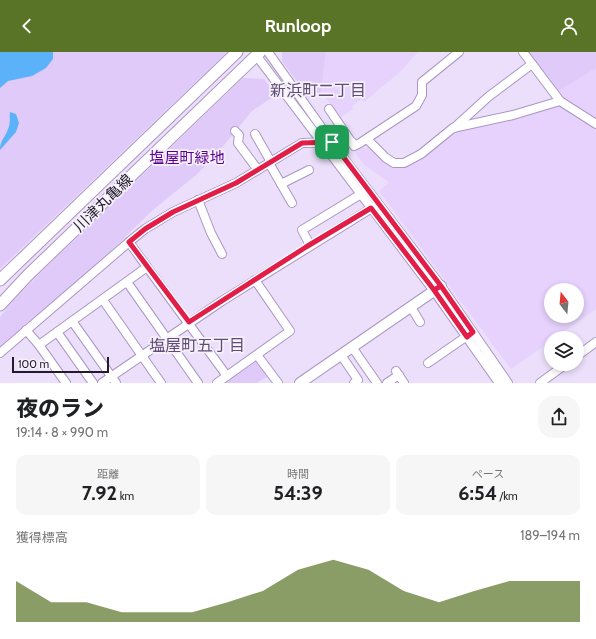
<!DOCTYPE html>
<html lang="ja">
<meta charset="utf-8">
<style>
:root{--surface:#fff;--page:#f6f6f6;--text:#202124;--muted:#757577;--accent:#5a7427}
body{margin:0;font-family:Cabin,"Noto Sans JP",sans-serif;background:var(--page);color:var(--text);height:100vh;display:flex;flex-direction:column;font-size:15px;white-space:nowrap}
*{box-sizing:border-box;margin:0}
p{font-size:13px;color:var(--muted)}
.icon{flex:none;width:22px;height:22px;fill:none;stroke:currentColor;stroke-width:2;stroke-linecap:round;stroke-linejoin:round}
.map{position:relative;height:331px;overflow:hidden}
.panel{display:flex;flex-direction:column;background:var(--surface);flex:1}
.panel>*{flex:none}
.needle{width:26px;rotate:344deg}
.controls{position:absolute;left:544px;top:231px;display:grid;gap:8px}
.controls a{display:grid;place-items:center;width:40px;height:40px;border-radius:50%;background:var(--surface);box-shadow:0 2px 6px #0003;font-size:20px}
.scale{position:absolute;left:12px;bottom:10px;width:97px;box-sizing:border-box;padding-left:4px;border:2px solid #231a2c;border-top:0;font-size:11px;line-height:14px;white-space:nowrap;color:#231a2c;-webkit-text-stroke:3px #f5f1fa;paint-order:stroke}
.pin{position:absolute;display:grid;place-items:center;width:34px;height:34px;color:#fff;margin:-17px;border-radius:8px;box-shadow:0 2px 6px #0006}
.round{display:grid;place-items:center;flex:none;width:42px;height:42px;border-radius:16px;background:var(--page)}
.summary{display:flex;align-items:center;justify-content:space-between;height:68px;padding:0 16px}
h1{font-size:22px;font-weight:800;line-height:30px}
.stats{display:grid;grid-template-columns:repeat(3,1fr);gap:6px;height:68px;padding:4px 16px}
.stats div{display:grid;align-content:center;border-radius:10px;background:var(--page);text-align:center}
.stats b{font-size:20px;font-weight:800}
.stats small{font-size:11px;font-weight:400}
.stats p{font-size:11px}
.chart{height:112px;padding:8px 16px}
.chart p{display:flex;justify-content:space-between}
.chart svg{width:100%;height:72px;margin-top:4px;fill:var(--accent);opacity:.7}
header{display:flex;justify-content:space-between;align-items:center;height:52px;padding:0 16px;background:var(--accent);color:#fff;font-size:18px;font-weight:800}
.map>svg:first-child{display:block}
.built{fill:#e6d2fd;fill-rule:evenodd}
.green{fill:#e0cafa}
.water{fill:#5bb2f9}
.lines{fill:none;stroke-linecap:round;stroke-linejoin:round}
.minor-casing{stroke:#ab96c3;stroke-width:10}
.tertiary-casing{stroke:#ab96c3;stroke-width:12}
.secondary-casing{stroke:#ab96c3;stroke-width:13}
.minor{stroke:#fff;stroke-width:8}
.tertiary{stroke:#fff;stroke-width:10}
.secondary{stroke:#fff;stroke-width:11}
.route-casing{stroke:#fff;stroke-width:8}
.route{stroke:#e11d48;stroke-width:5}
.labels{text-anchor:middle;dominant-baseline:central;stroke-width:3.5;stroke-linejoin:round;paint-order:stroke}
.park-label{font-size:15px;fill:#5d0092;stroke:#f5f1fa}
.street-label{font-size:15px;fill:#231a2c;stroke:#f5f1fa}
.neighbourhood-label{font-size:16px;fill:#604c75;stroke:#f5f1fa}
</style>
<header><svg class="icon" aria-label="back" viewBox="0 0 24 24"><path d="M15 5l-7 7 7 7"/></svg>Runloop<svg class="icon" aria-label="person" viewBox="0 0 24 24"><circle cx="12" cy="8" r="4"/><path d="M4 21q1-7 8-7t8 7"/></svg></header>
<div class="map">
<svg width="596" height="331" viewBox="0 0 596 331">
<rect width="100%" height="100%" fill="#ecdffc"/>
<!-- built -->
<g class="built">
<polygon points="326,0 418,0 401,19 364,50 361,47 352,54 353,57 341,65 321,40"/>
<polygon points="528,0 596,0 596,67 564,46"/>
<path d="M 555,54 L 562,55 L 596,77 L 596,257 L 555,286 L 551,286 L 551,289 L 511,317 L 379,139 L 389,130 L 364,113 L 355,100 L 360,96 L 370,96 L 394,114 L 452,81 ZM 551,238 L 577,238 L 577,264 L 551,264 Z"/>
</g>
<!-- green -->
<g class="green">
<polygon points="0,0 227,0 0,217"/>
<polygon points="282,0 326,0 321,40 310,47 282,9"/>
<polygon points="528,0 596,0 596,16 558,39"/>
<polygon points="243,26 264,27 276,43 252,59 211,109 196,123 153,158 125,185 125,186 44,259 25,272 0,298 0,265 9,253 45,216"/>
<polygon points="255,308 257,309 268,324 257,331 224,331"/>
</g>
<!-- water -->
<g class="water">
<polygon points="0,0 53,0 53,7 46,16 32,24 8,29 0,36"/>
<path d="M 10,60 L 16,62 L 19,71 L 16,80 L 0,98 C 0,88 5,86 8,77 C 11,71 9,66 10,60 Z"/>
</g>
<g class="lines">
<!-- minor casing -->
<g class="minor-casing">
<g id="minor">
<polyline points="268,0 336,96 441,234 508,331"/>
<polyline points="523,0 560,49 596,72"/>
<polyline points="256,3 434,239 499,331"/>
<polyline points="329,57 354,94 360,91 416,54 422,43 422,30 459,0"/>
<polyline points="454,76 488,45 532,12"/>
<polyline points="235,79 239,83 238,91 258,118"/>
<polyline points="255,82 271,110"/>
<polyline points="367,87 386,106 394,111 404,111 421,102 453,76 513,63 560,49"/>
<polyline points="269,111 292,151"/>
<polyline points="281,132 309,118"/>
<polyline points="198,148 211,181 222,202"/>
<polyline points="129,190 145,177 173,160 236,131 302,91 352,90"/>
<polyline points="310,193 302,178 366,139"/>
<polyline points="127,230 198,331"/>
<polyline points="103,248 161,331"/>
<polyline points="411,255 420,270"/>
<polyline points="72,269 116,331"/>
<polyline points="26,278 39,293 66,331"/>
<polyline points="57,280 93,331"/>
<polyline points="39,293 147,215 227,324"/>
<polyline points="352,295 377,331"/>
<polyline points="0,301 129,190 147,215"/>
<polyline points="257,303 278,331"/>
<polyline points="341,303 358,328 354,331"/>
<polyline points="577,304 596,290"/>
<polyline points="428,311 470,282"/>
<polyline points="396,319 404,331"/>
<polyline points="102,331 222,249 375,154"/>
<polyline points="217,331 290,279 255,228"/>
<polyline points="387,331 399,323"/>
<polyline points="540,331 566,312"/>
</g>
</g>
<!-- tertiary casing -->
<g class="tertiary-casing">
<polyline id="tertiary" points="300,331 441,234"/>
</g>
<!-- secondary casing -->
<g class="secondary-casing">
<g id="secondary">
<polyline points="0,228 237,0"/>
<polyline points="0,253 28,223 260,0"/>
</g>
</g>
<!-- minor -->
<use href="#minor" class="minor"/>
<!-- tertiary -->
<use href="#tertiary" class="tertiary"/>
<!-- secondary -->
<use href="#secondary" class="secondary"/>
</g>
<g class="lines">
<!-- route casing -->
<g class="route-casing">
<polyline id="route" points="332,90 302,91 236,131 173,160 145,177 129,190 189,270 306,195 371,156 434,238 441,234 473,280 467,285 434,238 441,234 332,90"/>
</g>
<!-- route -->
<use href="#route" class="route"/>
</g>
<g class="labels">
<!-- park labels -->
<g class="park-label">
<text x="187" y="106">塩屋町緑地</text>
</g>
<!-- street labels -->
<g class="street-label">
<text transform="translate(103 151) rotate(-44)">川津丸亀線</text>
</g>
<!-- neighbourhood labels -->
<g class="neighbourhood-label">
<text x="318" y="38">新浜町二丁目</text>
<text x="197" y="293">塩屋町五丁目</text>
</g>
</g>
</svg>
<div class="controls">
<a><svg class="needle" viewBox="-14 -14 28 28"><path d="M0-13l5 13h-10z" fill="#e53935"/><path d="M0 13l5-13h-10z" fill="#757577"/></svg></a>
<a><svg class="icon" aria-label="layers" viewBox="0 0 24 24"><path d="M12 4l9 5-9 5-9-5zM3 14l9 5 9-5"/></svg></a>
</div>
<div class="scale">100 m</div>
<div class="pin" style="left:332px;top:90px;background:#1e9e55"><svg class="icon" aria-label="arrive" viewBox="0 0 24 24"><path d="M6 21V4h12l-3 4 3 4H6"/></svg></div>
</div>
<section class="panel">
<div class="summary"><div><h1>夜のラン</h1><p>19:14 · 8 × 990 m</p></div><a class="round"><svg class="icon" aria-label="share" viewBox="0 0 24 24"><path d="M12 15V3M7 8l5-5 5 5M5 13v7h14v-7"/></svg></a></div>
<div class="stats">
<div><p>距離</p><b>7.92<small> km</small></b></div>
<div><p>時間</p><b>54:39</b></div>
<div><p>ペース</p><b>6:54<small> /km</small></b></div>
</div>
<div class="chart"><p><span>獲得標高</span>189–194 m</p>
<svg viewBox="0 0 160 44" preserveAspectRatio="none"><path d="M0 44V19L10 32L20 32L30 38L40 38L50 38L60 32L70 25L80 12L90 6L100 12L110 25L120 32L130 25L140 19L150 19L160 19V44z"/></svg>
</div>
</section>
